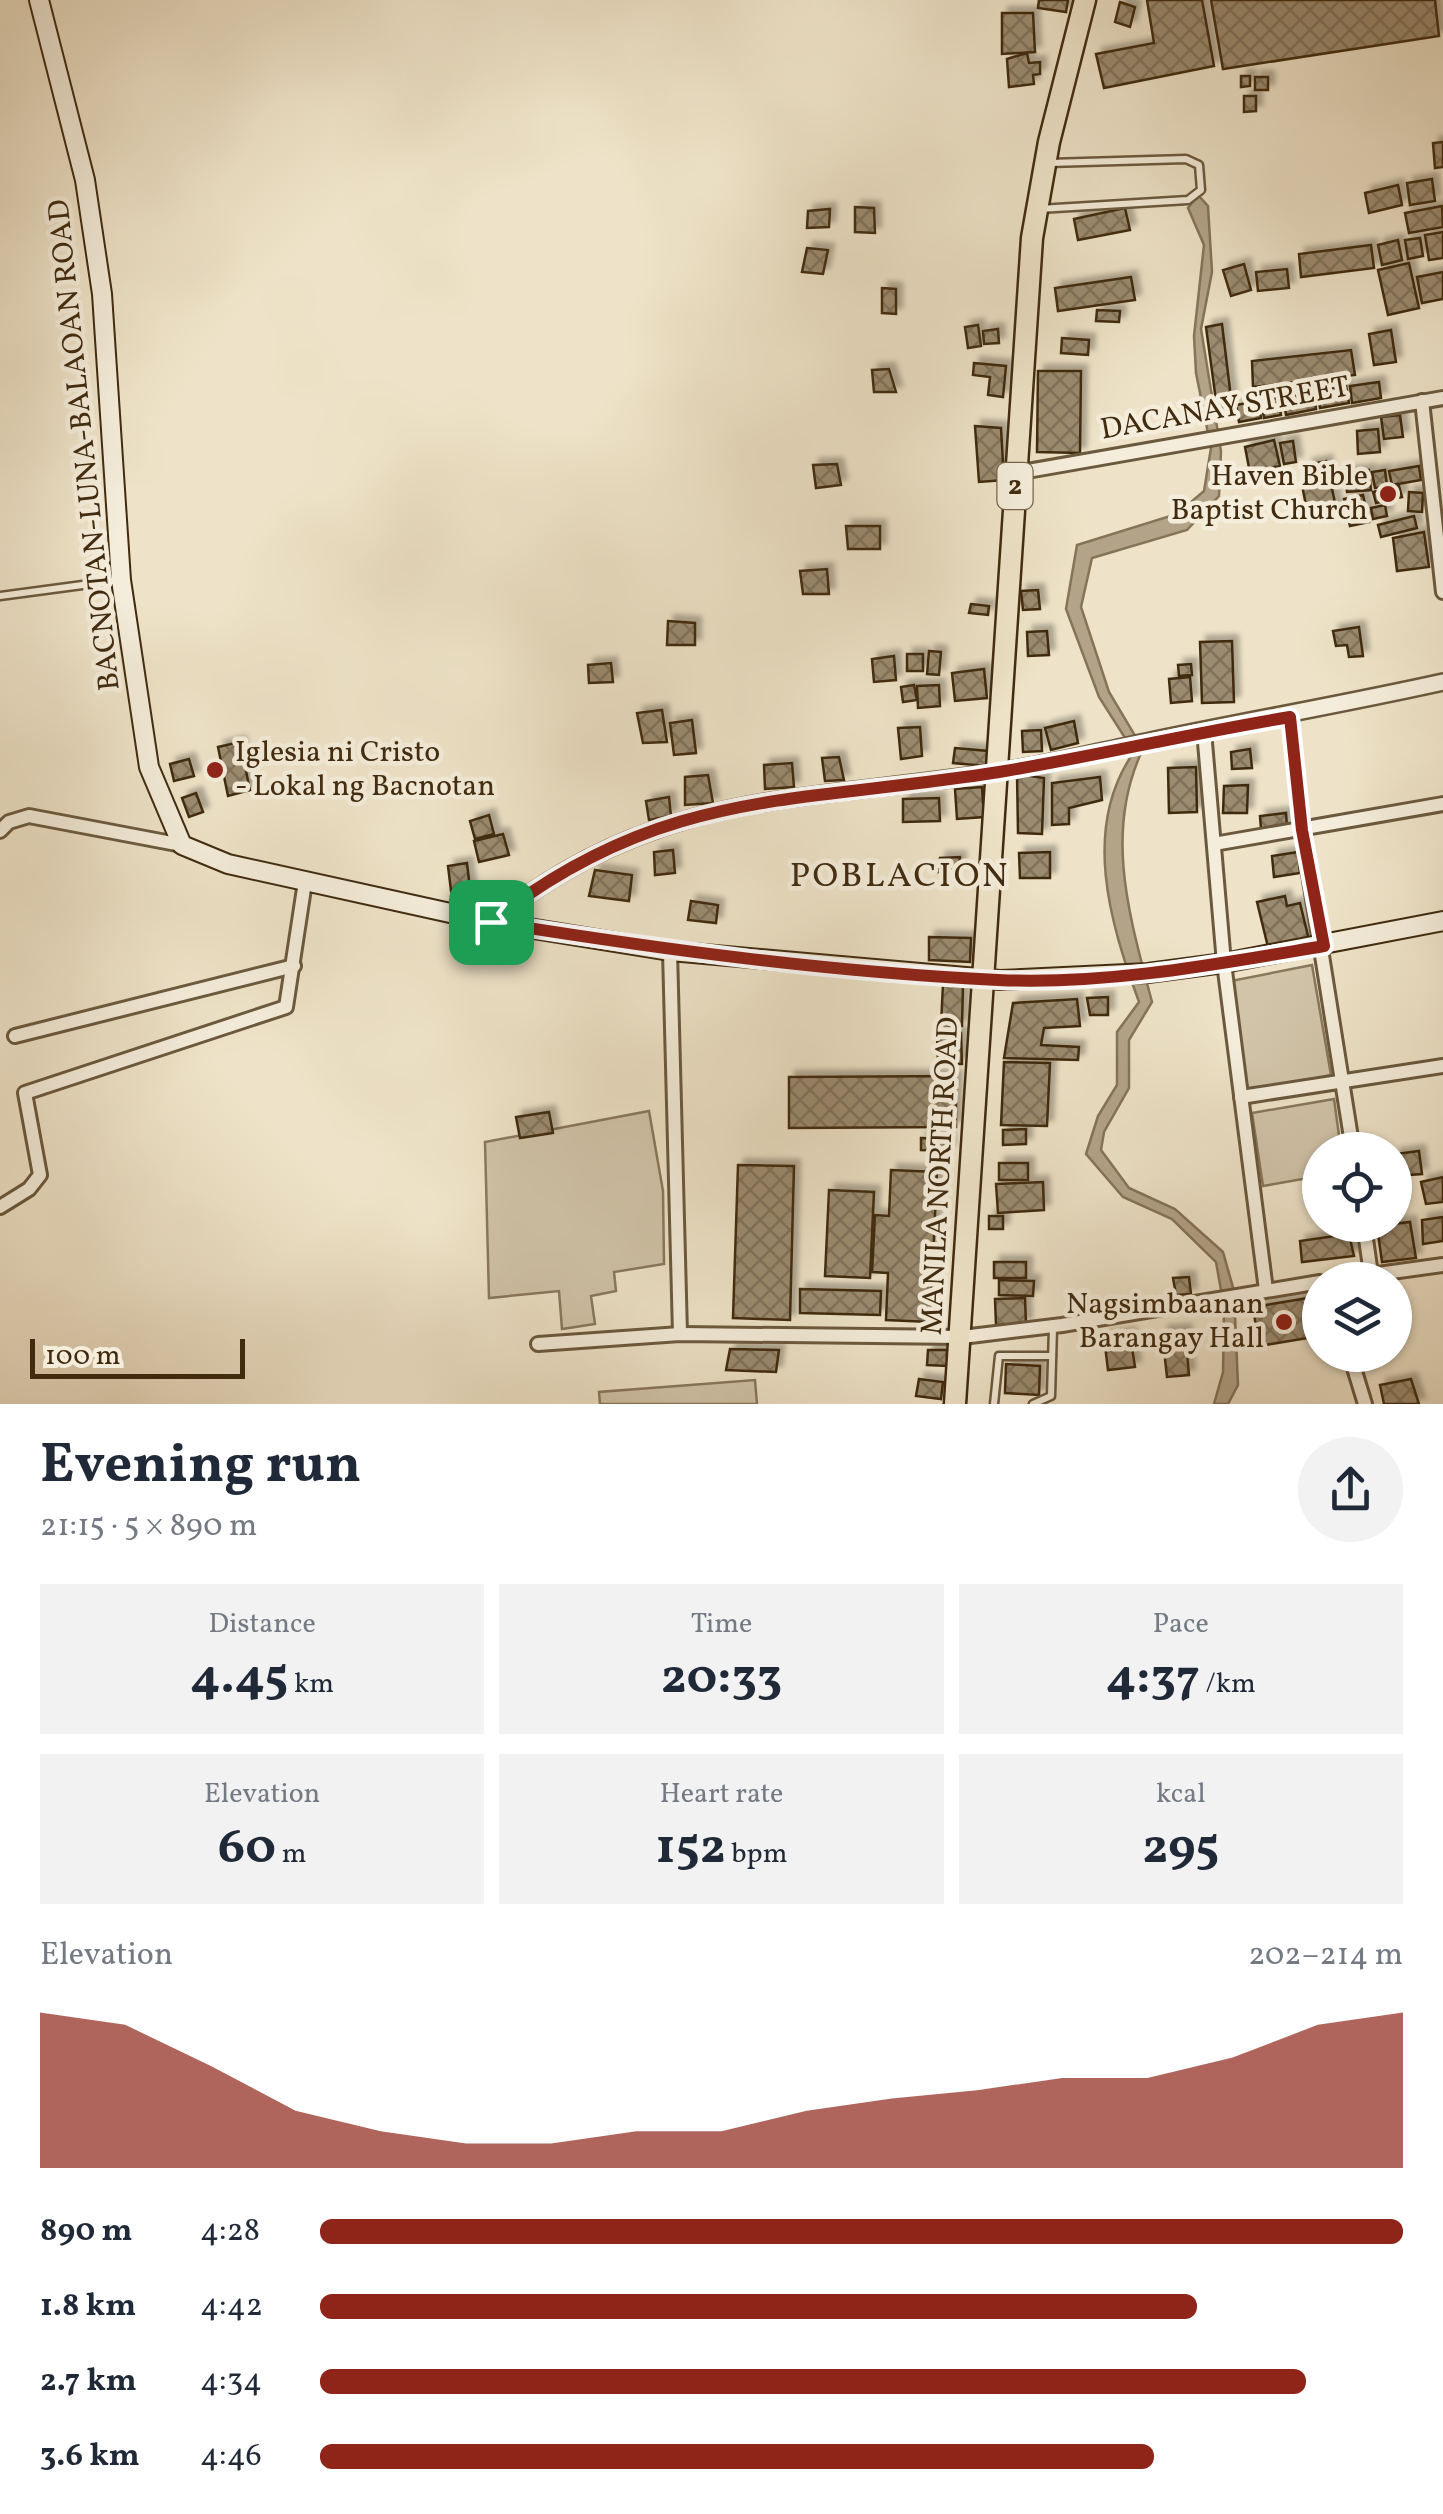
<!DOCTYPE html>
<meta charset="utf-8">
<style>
:root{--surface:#fff;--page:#f2f2f3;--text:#1f2937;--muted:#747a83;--accent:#8f2418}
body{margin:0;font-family:Vollkorn,serif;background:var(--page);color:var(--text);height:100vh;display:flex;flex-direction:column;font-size:38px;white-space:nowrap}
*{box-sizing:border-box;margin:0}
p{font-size:32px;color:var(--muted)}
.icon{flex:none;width:55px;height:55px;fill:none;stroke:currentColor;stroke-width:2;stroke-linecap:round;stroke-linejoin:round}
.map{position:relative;height:1404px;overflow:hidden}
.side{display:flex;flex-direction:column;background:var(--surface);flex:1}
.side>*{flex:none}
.fabs{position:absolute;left:1302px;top:1132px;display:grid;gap:20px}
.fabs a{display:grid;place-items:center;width:110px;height:110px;border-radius:50%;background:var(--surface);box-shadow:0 2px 8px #0004;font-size:50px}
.scale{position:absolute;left:30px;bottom:25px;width:215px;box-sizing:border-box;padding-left:10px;border:5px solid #412b0f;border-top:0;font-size:28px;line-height:35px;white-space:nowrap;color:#412b0f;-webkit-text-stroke:8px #f4eddb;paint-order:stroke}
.pin{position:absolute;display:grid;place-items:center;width:85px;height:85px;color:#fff;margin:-42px;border-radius:20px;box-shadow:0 5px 15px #0006}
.round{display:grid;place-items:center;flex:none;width:105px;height:105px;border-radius:52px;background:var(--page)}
.overview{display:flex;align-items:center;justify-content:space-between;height:170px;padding:0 40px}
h1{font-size:55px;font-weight:700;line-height:75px}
.stats{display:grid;grid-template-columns:repeat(3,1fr);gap:15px;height:170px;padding:10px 40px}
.stats div{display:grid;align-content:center;border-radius:0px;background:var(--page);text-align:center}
.stats b{font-size:50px;font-weight:700}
.stats small{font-size:28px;font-weight:400}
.stats p{font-size:28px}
.chart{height:280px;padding:20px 40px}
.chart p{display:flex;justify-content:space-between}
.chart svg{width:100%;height:180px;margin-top:10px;fill:var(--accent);opacity:.7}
ul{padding:0 40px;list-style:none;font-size:32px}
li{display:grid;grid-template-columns:160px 120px 1fr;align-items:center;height:75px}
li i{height:25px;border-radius:12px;background:var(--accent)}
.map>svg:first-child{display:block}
.grass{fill:#d1c4a9;stroke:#89785c;stroke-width:2.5}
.water{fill:#b3a489;stroke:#857458;stroke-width:2.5}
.building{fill:url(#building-cross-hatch);stroke:#412b0f;stroke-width:2.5;filter:url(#shadow)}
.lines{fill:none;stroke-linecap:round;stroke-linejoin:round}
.service-casing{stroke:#6c593d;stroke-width:11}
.minor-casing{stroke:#6c593d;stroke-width:18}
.tertiary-casing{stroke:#6c593d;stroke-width:20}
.secondary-casing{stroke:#412b0f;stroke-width:22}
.trunk-casing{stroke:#412b0f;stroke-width:25}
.service{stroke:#f4eddb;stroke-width:6}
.minor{stroke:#f4eddb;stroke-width:12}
.tertiary{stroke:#f4eddb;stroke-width:15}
.secondary{stroke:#f4eddb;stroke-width:18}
.trunk{stroke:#eee3c8;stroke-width:20}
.route-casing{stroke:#fff;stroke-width:20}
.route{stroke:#8f2418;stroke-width:12}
.poi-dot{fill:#8f2418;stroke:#f4eddb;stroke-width:4}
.labels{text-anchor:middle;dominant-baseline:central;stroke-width:9;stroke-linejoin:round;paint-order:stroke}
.shield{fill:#f4eddb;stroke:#77654c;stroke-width:2.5}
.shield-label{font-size:28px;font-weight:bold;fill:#412b0f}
.street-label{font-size:30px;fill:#412b0f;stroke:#f4eddb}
.poi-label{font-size:30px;fill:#412b0f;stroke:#f4eddb;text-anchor:end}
.quarter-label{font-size:35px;letter-spacing:2.5px;fill:#412b0f;stroke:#f4eddb}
</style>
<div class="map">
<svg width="1443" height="1404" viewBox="0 0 1443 1404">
<defs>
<pattern id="building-cross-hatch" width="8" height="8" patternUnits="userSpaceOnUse" patternTransform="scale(2.5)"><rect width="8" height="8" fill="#9b8b6f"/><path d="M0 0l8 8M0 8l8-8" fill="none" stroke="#80725a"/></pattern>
<filter id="shadow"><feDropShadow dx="6" dy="-6" stdDeviation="2.5" flood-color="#0004"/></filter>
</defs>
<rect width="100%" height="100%" fill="#eee3c8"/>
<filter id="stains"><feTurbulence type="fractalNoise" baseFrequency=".002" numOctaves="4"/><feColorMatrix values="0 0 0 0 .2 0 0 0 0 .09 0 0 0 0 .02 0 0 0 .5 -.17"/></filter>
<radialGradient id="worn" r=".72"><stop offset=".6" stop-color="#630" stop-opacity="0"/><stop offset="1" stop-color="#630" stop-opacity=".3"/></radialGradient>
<!-- grass -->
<g class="grass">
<polygon points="1312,965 1331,1075 1246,1094 1231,981"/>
<polygon points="1334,1099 1341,1150 1320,1150 1320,1176 1263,1186 1252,1113"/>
<polygon points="649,1111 663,1191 664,1264 614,1272 616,1291 591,1296 595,1324 562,1329 559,1291 489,1298 485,1142"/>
<polygon points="755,1380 757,1404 600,1404 599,1392"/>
</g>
<!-- water -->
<path class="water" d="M 1198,195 L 1208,206 L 1212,272 L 1201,329 L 1221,451 L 1219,496 L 1187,530 L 1092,558 L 1081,607 L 1109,692 L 1143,749 C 1103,832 1130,918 1152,1002 L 1129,1040 L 1129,1088 L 1104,1132 L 1101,1150 L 1129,1188 L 1175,1209 L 1223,1252 L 1234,1291 L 1238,1385 L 1228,1404 L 1214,1404 L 1223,1372 L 1224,1307 L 1216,1262 L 1172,1219 L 1123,1197 L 1086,1154 L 1098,1116 L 1117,1085 L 1117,1032 L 1139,1002 C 1110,923 1081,827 1134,752 L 1099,697 L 1066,609 L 1077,545 L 1177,514 L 1204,491 L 1211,448 L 1196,373 L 1194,336 L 1204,245 L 1188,208 Z"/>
<!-- building -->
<g class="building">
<polygon points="1039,0 1068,0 1066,12 1038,8"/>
<polygon points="1147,0 1202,0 1214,66 1104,88 1096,54 1154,43"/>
<polygon points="1211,0 1435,0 1439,36 1223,69"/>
<polygon points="1120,2 1135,7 1130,27 1115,22"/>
<polygon points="1002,13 1033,13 1035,52 1002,54"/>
<polygon points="1027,53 1029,63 1040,62 1040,74 1033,75 1034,84 1009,87 1007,59"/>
<polygon points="1241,76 1250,76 1250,86 1241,87"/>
<rect x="1255" y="77" width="13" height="13"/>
<polygon points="1244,96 1256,96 1256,111 1244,112"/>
<polygon points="1443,142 1443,167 1435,168 1433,143"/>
<polygon points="1432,179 1435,201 1410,205 1407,183"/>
<polygon points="1398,185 1402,205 1369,213 1365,193"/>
<polygon points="1442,206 1443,227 1409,233 1405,213"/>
<polygon points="855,207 874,208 875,233 855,232"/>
<polygon points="1125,208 1130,230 1078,240 1074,219"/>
<polygon points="830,209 829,227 807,228 808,211"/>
<polygon points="1443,232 1443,258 1429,260 1425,235"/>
<polygon points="1420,238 1423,256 1408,259 1405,240"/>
<polygon points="1398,240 1402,260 1382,265 1378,245"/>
<polygon points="1371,245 1374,268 1301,277 1299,254"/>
<polygon points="807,248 828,250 823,274 802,272"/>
<polygon points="1409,263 1419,308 1388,315 1378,270"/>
<polygon points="1244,264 1251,290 1231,296 1223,270"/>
<polygon points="1287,269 1289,288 1258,291 1256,272"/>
<polygon points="1443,272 1443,299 1422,303 1417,277"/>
<polygon points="1131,277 1135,300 1058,311 1055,288"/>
<polygon points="882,288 896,289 896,314 882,313"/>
<polygon points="1097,310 1120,311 1119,322 1096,321"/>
<polygon points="1222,324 1232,406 1217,408 1206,327"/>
<polygon points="978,325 981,346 968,348 965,327"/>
<polygon points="998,329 999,343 984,344 983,331"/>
<polygon points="1391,330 1396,362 1374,365 1369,334"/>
<polygon points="1062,338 1089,340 1088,355 1061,353"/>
<polygon points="1351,350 1355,375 1253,387 1252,361"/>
<polygon points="974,363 1006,366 1003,397 988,395 990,377 973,375"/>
<polygon points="889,369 896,392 874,392 872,370"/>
<polygon points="1038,371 1081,371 1080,453 1037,452"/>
<polygon points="1379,382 1381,398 1352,403 1350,386"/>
<polygon points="1346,386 1349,403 1320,408 1317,391"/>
<polygon points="1313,391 1316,409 1286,415 1283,397"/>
<polygon points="1278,398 1281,415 1264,418 1261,400"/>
<polygon points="1258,401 1261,418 1239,422 1236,405"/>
<polygon points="1400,415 1403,437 1384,439 1381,417"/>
<polygon points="975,426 1001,428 1004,480 979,482"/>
<polygon points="1378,429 1380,452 1358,454 1357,431"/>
<polygon points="1274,440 1280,466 1250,473 1245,447"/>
<polygon points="1293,441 1296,462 1284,464 1280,443"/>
<polygon points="1326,461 1328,475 1310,479 1307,465"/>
<polygon points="837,464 841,485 816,488 813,465"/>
<polygon points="1419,466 1421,480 1392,485 1389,471"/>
<polygon points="1369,470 1371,490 1347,492 1345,473"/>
<polygon points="1385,470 1387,486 1375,488 1372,472"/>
<polygon points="1330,479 1338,517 1309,521 1302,485"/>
<polygon points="1399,486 1402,497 1376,503 1373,492"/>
<polygon points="1409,492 1423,493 1422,512 1408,511"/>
<polygon points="1363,495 1369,522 1350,526 1344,499"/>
<polygon points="1385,505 1387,516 1373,519 1371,508"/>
<polygon points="1414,516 1417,528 1381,537 1378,525"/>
<polygon points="846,526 880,526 880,549 848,549"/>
<polygon points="1424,532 1429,567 1397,571 1393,538"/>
<polygon points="827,569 829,594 803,594 800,571"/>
<polygon points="1038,590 1040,609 1023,610 1021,591"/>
<polygon points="971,604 989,606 988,615 969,613"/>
<polygon points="668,621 695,623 695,645 667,645"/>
<polygon points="1359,627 1363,656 1349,657 1347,645 1336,646 1333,631"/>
<polygon points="1047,631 1049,655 1028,656 1027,632"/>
<polygon points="1232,641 1234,702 1202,703 1200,642"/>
<polygon points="929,651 941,652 939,675 927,674"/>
<rect x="907" y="654" width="16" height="17"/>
<polygon points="894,656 896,680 874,682 872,659"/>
<polygon points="611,663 613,682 589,683 588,665"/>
<polygon points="1191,664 1192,675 1179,676 1178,665"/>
<polygon points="984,669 987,698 955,701 952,673"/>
<polygon points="1190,677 1192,701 1171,703 1169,679"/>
<polygon points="914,685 917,700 903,702 901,687"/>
<polygon points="939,685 940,706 918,708 917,686"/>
<polygon points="662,710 667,742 643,743 637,713"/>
<polygon points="692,720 696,753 674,755 670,723"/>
<polygon points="1074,721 1078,743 1051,750 1045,728"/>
<polygon points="920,727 922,756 901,759 898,728"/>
<polygon points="1041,730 1042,751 1023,752 1022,731"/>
<polygon points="240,742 250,790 228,796 218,747"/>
<polygon points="955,748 988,751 986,766 953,763"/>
<polygon points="1250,749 1252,768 1232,769 1231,752"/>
<polygon points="839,757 844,780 825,781 822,758"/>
<polygon points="189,759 194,776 174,781 170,764"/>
<polygon points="792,763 794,787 765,789 764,765"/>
<polygon points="1196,767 1197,812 1169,813 1168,768"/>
<polygon points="1017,774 1044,778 1042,834 1018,833"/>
<polygon points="708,775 713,803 685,805 685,777"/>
<polygon points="1100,777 1102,800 1069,808 1069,824 1052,825 1052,783"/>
<polygon points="1248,785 1247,813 1223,813 1224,786"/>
<polygon points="982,787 984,817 957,819 955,789"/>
<polygon points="196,793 203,812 189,817 182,798"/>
<polygon points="669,797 671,816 649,820 646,801"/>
<polygon points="939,798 940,821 903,822 903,799"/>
<polygon points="1286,813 1287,827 1261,829 1260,816"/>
<polygon points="489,815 494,834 475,839 470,821"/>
<polygon points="503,834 509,855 479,862 474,841"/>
<polygon points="673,850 675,873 655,875 654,852"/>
<polygon points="1050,852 1050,878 1020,878 1019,853"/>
<polygon points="1298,852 1300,873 1274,877 1272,856"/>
<polygon points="960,857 959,873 938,872 940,858"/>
<polygon points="467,863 471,897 452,899 448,866"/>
<polygon points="595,870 632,875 629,901 589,896"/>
<polygon points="1285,896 1287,906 1300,903 1309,940 1268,947 1257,902"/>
<polygon points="691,901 718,905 716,923 688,920"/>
<polygon points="929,937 971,938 970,962 929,960"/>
<polygon points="943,984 963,985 962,1026 941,1025"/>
<polygon points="1108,997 1108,1015 1090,1015 1087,998"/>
<polygon points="1077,999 1080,1026 1044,1028 1041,1045 1079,1047 1078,1060 1004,1058 1013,1003"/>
<polygon points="937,1033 961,1033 962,1064 938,1064"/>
<polygon points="1004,1062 1050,1063 1047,1126 1001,1125"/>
<polygon points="956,1076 956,1127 789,1128 789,1077"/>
<polygon points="549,1112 553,1133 520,1138 516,1117"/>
<polygon points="1026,1129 1026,1144 1003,1145 1003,1130"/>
<polygon points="921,1138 949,1139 949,1151 921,1150"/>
<polygon points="1419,1151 1422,1174 1395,1176 1395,1154"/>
<rect x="999" y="1163" width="29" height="17"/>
<polygon points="738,1165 794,1166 790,1320 733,1318"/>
<polygon points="891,1170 937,1172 930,1322 886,1320 888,1273 872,1272 875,1215 889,1216"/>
<polygon points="1443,1177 1443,1202 1426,1204 1421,1182"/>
<polygon points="1043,1182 1044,1210 998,1213 996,1184"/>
<polygon points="829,1190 874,1192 870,1278 825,1276"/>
<rect x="989" y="1216" width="14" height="13"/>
<polygon points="1443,1217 1443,1241 1423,1244 1422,1220"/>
<polygon points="1410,1222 1416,1258 1382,1262 1377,1226"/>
<polygon points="1349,1234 1354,1256 1302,1262 1300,1241"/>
<rect x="994" y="1262" width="32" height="16"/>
<polygon points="1189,1277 1191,1294 1176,1295 1173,1278"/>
<polygon points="999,1280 1034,1281 1033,1296 999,1295"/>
<polygon points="800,1289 881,1291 880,1315 800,1313"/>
<polygon points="1025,1298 1026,1324 996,1325 995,1299"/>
<polygon points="1308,1298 1314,1337 1259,1346 1253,1307"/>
<polygon points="1185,1330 1189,1375 1167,1377 1162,1332"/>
<polygon points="1130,1334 1135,1367 1108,1370 1104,1337"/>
<polygon points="730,1349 779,1350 776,1372 726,1370"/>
<polygon points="928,1350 947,1350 947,1366 927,1365"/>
<polygon points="1006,1364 1040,1366 1039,1395 1005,1393"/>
<polygon points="919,1379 943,1382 941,1399 916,1396"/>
<polygon points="1411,1379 1419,1404 1384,1404 1380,1385"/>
</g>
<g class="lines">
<!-- service casing -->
<g class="service-casing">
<g id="service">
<polyline points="1039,209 1188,200 1201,190 1199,165 1186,159 1049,163"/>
<polyline points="0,596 120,580"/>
<polyline points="994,1404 999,1356 1052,1356"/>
<polyline points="1033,1404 1051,1396 1053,1328"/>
</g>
</g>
<!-- minor casing -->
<g class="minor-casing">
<g id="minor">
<polyline points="1422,401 1443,592"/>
<polyline points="1016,473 1443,398"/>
<polyline points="1290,717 1302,830 1353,1150"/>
<polyline points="1204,731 1224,963 1266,1290"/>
<polyline points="0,831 9,822 29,816 182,845"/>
<polyline points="1214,844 1443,804"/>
<polyline points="670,951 680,1334"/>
<polyline points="15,1036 294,966"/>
<polyline points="1241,1097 1443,1066"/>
<polyline points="0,1207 29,1189 40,1175 25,1093 286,1007 305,882"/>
<polyline points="1364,1225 1371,1274"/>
<polyline points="1334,1280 1443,1265"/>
<polyline points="538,1344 680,1334 962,1337 1062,1325 1320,1282"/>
<polyline points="1350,1355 1365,1404"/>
</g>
</g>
<!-- tertiary casing -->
<g class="tertiary-casing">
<path id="tertiary" d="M 491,922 C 660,788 798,803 997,772 C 1047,765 1097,752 1146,742 C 1245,721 1344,704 1443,682"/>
</g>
<!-- secondary casing -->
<g class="secondary-casing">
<polyline id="secondary" points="39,0 85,180 102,294 121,580 149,767 182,845 228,864 491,922 670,951 1000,980 1148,973 1224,963 1443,921"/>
</g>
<!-- trunk casing -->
<g class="trunk-casing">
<polyline id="trunk" points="955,1404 1032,238 1049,142 1085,0"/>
</g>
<!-- service -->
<use href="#service" class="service"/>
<!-- minor -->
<use href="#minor" class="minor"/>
<!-- tertiary -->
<use href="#tertiary" class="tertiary"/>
<!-- secondary -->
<use href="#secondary" class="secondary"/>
<!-- trunk -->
<use href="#trunk" class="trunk"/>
</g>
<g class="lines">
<!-- route casing -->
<g class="route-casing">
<path id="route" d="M 1290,717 L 1302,830 L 1324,946 C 1217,964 1107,985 998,980 C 828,972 659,949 491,922 C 661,787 799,804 999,772 C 1096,756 1192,733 1290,717 Z"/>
</g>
<!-- route -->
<use href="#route" class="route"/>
</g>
<!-- markers -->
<g class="poi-dot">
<circle cx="1388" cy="494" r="10"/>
<circle cx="215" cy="770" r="10"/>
<circle cx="1284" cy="1322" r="10"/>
</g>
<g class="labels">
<!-- shield labels -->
<rect class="shield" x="997.5" y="463" width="35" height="46" rx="8"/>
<g class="shield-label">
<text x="1015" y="486">2</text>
</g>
<!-- street labels -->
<g class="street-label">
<text transform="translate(1225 409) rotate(-10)">DACANAY STREET</text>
<text transform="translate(85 445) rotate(-96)">BACNOTAN-LUNA-BALAOAN ROAD</text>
<text transform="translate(941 1176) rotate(-87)">MANILA NORTH ROAD</text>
</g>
<!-- poi labels -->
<g class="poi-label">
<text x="1368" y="477">Haven Bible<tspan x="1368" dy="34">Baptist Church</tspan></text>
<text x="235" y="753" text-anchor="start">Iglesia ni Cristo<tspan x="235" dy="34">- Lokal ng Bacnotan</tspan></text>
<text x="1264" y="1305">Nagsimbaanan<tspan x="1264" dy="34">Barangay Hall</tspan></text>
</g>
<!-- quarter labels -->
<g class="quarter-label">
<text x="900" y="877">POBLACION</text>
</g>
</g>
<rect width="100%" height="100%" filter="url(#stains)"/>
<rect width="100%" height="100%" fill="url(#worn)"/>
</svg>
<div class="fabs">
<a><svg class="icon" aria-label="locate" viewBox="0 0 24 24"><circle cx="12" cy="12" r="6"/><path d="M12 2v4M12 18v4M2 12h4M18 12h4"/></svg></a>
<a><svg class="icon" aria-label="layers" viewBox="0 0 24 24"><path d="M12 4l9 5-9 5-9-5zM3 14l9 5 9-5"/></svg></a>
</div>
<div class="scale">100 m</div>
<div class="pin" style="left:491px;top:922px;background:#1e9e55"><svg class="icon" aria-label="arrive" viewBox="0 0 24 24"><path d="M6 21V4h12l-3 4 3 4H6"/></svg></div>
</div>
<section class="side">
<div class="overview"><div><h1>Evening run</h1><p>21:15 · 5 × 890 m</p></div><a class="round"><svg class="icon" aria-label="share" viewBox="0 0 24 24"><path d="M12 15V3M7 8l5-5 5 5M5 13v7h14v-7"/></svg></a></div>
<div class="stats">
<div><p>Distance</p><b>4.45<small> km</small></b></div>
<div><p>Time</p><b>20:33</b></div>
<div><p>Pace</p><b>4:37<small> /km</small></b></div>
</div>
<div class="stats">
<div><p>Elevation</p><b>60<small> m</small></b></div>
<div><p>Heart rate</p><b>152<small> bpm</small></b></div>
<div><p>kcal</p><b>295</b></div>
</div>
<div class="chart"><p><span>Elevation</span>202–214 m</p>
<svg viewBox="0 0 160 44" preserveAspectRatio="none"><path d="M0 44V6L10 9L20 19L30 30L40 35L50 38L60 38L70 35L80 35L90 30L100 27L110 25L120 22L130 22L140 17L150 9L160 6V44z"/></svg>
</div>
<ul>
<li><b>890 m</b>4:28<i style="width:100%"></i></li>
<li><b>1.8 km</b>4:42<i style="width:81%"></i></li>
<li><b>2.7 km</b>4:34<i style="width:91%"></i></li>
<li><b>3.6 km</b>4:46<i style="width:77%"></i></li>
</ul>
</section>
